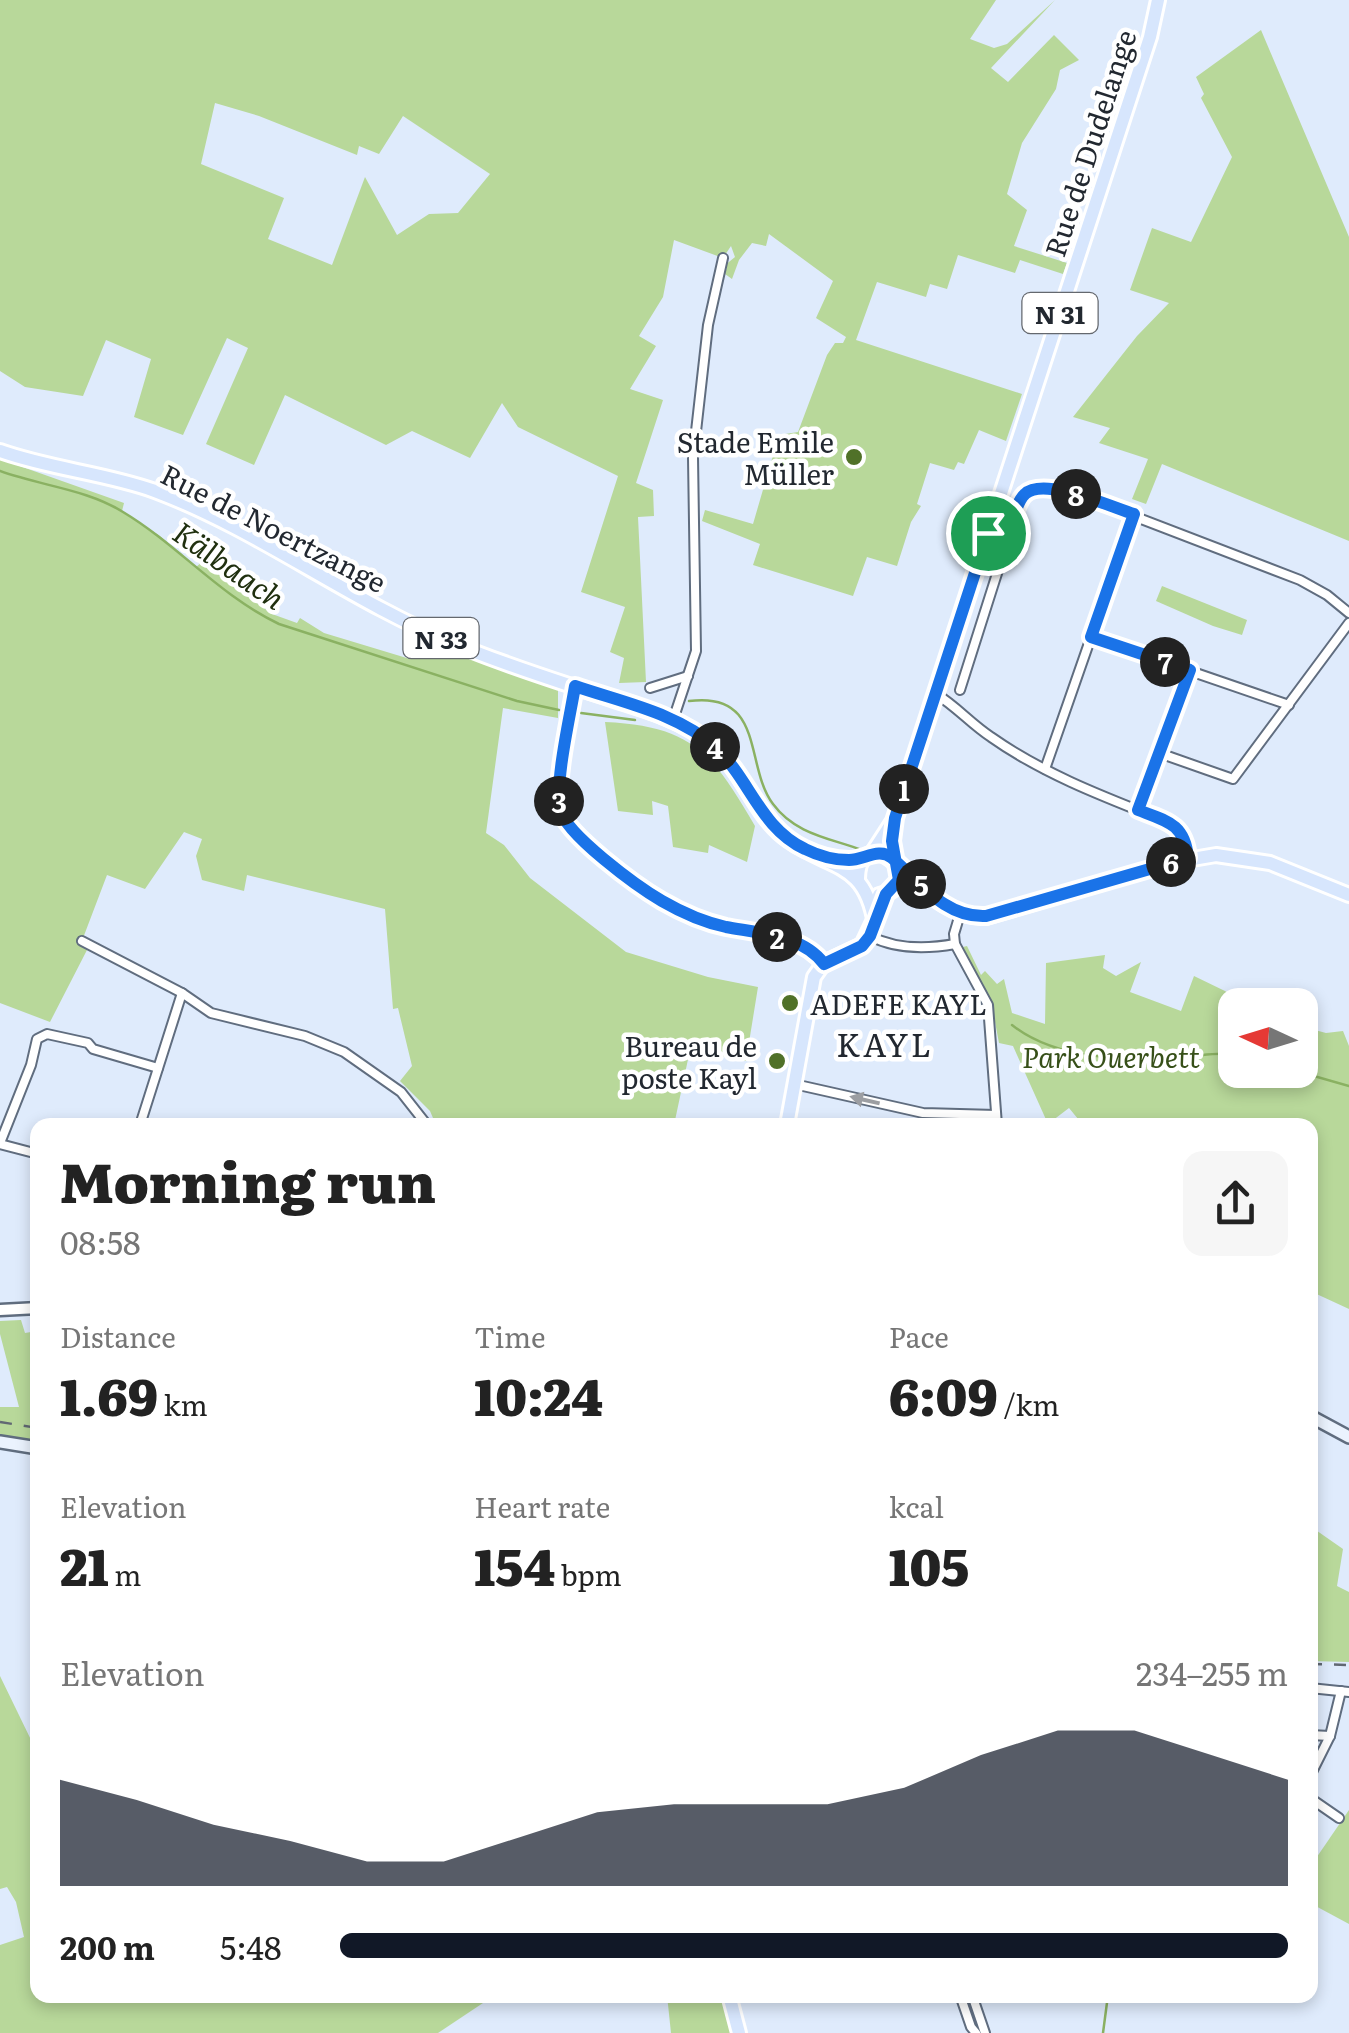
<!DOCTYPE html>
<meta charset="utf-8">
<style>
:root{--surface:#fff;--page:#f6f6f6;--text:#222;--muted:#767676;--accent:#111827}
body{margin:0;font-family:Literata,serif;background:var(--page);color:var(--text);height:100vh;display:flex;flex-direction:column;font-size:38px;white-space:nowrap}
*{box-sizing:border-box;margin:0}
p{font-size:32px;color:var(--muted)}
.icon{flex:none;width:55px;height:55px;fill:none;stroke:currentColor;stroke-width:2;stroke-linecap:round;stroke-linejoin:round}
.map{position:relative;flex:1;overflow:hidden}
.details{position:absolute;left:30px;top:1118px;width:1288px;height:885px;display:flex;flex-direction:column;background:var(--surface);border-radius:20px;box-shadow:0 5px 15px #0003}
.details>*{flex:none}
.needle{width:65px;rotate:274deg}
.tools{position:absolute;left:1218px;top:988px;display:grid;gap:20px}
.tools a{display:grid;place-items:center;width:100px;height:100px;border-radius:20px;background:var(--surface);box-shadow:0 5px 15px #0003;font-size:50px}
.pin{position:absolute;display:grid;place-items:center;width:85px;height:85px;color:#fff;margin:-42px;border:5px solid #fff;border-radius:50%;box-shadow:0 2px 10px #0007}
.km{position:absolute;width:50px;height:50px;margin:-25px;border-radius:50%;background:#222;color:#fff;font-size:28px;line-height:50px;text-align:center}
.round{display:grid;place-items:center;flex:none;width:105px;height:105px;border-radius:20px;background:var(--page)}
.headline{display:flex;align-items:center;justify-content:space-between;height:170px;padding:0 30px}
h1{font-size:55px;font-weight:800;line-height:75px}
.stats{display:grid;grid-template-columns:repeat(3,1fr);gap:15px;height:170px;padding:10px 30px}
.stats div{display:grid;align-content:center}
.stats b{font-size:50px;font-weight:800}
.stats small{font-size:28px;font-weight:400}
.stats p{font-size:28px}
.chart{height:280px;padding:20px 30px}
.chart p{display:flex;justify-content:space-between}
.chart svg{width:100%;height:180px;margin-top:10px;fill:var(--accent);opacity:.7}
ul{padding:0 30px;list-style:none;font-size:32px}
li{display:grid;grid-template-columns:160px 120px 1fr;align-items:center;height:75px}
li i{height:25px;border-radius:12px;background:var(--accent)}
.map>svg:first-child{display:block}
.green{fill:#b8d89a;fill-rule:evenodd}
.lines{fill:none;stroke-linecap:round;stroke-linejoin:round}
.stream{stroke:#8ab162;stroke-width:2.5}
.minor-casing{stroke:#606d7f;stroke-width:12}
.tertiary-casing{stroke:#606d7f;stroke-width:15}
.secondary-casing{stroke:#606d7f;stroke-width:16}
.primary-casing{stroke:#fff;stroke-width:18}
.minor{stroke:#fff;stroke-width:8}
.tertiary{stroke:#fff;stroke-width:10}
.secondary{stroke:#ebf3fe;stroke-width:11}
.primary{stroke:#d7e6fd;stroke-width:12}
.rail{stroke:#616873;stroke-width:2.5;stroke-dasharray:12 12;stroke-linecap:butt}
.oneway{fill:#9c9ea2}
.route-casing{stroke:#fff;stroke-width:20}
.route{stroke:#1a73e8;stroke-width:12}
.poi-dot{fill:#507128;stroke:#fff;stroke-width:4}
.labels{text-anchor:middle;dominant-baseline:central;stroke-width:9;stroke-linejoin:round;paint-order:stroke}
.shield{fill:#fff;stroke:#64686e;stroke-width:2.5}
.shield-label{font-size:25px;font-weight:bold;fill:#222830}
.street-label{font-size:28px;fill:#222830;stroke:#fff}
.poi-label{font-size:28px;fill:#222830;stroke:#fff;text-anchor:end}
.park-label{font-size:28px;font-style:italic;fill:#375019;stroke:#fff}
.water-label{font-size:30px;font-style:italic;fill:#20300f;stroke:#fff}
.quarter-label{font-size:32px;letter-spacing:2.5px;fill:#222830;stroke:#fff}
</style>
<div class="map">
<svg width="1349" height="2033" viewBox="0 0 1349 2033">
<rect width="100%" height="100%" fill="#dfebfc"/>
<!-- green -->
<g class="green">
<path d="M 0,0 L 996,0 L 970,39 L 994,48 L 1007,44 L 1055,0 L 991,68 L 1008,82 L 1054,35 L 1079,60 L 1060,70 L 1056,89 L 1022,143 L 1007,194 L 1027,210 L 1014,246 L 1067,263 L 1063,274 L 1020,260 L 1015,273 L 958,255 L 947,289 L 930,284 L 926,297 L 877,282 L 856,340 L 1022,394 L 1006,441 L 979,430 L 964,464 L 958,462 L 954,470 L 930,463 L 917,504 L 921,506 L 911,522 L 897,566 L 867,557 L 853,596 L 753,565 L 760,544 L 702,521 L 705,510 L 753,524 L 779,435 L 798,432 L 827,355 L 835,343 L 843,343 L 846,337 L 816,318 L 833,281 L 769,234 L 766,246 L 752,243 L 739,260 L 732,279 L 725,274 L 727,267 L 724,266 L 735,257 L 731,246 L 723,258 L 674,240 L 663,297 L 639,336 L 656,346 L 630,389 L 663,400 L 636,483 L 653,490 L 654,516 L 638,517 L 646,682 L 619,683 L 624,658 L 610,652 L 625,607 L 581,592 L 618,476 L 518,427 L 502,403 L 470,458 L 412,431 L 386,445 L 285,395 L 254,465 L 206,444 L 248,348 L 227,338 L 183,435 L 134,417 L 151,359 L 106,340 L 83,396 L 25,387 L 0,371 ZM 215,103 L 259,116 L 357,155 L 359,146 L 379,154 L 403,116 L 490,174 L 458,213 L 429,214 L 397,235 L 365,177 L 332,265 L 268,239 L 284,198 L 201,164 Z"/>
<polygon points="1261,30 1349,237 1349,541 1162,464 1146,504 1132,499 1148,459 1099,443 1110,428 1073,417 1137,336 1169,303 1130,290 1152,228 1191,242 1232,157 1201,98 1204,94 1196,77"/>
<polygon points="0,459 124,503 122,511 160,536 196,567 202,562 272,614 297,623 300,618 324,633 410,659 420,639 558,689 558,718 503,708 486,833 504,845 530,878 626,952 708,977 758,987 746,1061 690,1050 674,1125 436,1125 430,1111 400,1081 412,1066 398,1008 393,1009 385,909 247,875 244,891 202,880 196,856 202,839 184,832 145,889 107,875 80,946 87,950 50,1022 0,1003"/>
<polygon points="1162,586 1247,620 1242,635 1213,626 1156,601"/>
<path d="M 605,722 C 693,726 713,754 755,826 L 747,862 L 709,845 L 708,853 L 673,847 L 668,806 L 652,801 L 653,815 L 618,811 Z"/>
<polygon points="967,946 981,975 985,971 997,984 1004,979 1012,1013 1045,1024 1046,963 1105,955 1103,968 1116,976 1141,962 1130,992 1181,1011 1194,976 1227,992 1226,1003 1238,1005 1235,1005 1235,1070 1300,1070 1300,1026 1326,1033 1343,1031 1349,1046 1349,1309 1310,1291 1310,1125 1083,1125 1069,1108 1048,1124 1013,1046 999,1043 992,1006 963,947"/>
<polygon points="21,1320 25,1333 37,1331 37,1445 0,1438 0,1407 19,1407 0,1334 0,1321"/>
<polygon points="1310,1526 1343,1549 1337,1586 1349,1592 1349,1662 1310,1661"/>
<polygon points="0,1676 33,1744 37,1742 38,1995 495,1995 438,2033 0,2033 0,1945 24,1937 16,1902 7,1887 0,1889"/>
<polygon points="1349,1810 1349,1924 1310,1903 1310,1867"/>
<polygon points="667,1995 721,1995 732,2033 671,2033"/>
</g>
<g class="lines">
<!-- stream -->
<g class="stream">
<path d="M 0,471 C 41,486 86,489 123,512 C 178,545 220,596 279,624 L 517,701 L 559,710"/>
<path d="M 689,701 C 766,691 744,766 773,804 C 795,834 829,838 862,850"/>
<polyline points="581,713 635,720"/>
<path d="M 1012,1025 C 1058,1061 1125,1060 1180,1057 C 1198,1057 1218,1051 1235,1055"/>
<polyline points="1293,1070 1349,1086"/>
<polyline points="1103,2033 1108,1995"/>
</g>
<!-- minor casing -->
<g class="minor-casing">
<g id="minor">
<polyline points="1091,637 1289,705"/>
<path d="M 575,687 C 569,726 546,799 573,831 C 617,866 660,910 716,925 C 751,934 801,932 824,963"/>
<polyline points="650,688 688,676"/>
<polyline points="960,690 1021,498 1038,488 1076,494 1300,580 1327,595 1349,613"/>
<path d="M 936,694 C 956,706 971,724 991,737 C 1045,775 1107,798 1168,822 C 1183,832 1186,841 1188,858"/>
<polyline points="673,720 696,651 693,458 708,325 723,258"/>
<polyline points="1159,753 1233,779 1349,623"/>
<polyline points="1045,769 1134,514"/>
<polyline points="1138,810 1190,670"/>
<polyline points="960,914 954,934 955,944 988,1005 997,1125"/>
<path d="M 870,936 C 895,949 927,949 955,944"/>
<polyline points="82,941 182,993 211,1013 305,1036 344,1052 401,1092 427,1125"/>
<polyline points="794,1084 923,1113 996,1115"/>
<polyline points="140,1125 182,993"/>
<polyline points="0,1143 31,1065 37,1039 47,1034 88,1043 93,1049 158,1068"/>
<polyline points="0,1144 38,1154"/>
<polyline points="1310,1688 1349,1692"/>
<polyline points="1310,1735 1330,1736"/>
<polyline points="1310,1776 1330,1736 1341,1691"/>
<polyline points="1310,1798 1339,1818"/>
<polyline points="960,1995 971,2027 976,2033"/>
<polyline points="972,1995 985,2033"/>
</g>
</g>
<!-- tertiary casing -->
<g class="tertiary-casing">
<polyline id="tertiary" points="0,1310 38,1308"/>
</g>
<!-- secondary casing -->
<g class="secondary-casing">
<g id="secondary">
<polyline points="1310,1416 1349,1437"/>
<polyline points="0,1442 38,1448"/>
</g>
</g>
<!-- primary casing -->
<g class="primary-casing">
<g id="primary">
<path d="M 0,451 C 50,469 105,473 155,491 C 259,530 350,601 453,643 C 504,665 558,681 611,699 C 642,709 674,718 702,736 C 742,763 750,813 788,840 C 831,870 865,861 875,924"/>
<polyline points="871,855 895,818 1150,37 1158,0"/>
<path d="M 898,866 C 922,890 951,918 986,917 L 1169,863 L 1216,855 L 1270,863 L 1349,895"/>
<path d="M 858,879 C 859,818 937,883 879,895"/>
<polyline points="787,1125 814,977 824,963 862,945 886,894"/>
<polyline points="729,1995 739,2033"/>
</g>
</g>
<!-- minor -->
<use href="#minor" class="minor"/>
<!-- tertiary -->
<use href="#tertiary" class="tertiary"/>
<!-- secondary -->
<use href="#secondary" class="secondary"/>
<!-- primary -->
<use href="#primary" class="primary"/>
<!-- rail -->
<g class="rail">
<polyline points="0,1422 38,1428"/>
<polyline points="1310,1664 1349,1665"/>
</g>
</g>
<!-- one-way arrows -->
<defs><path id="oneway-solid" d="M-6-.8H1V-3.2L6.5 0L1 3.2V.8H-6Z" transform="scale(2.5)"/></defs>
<use class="oneway" href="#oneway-solid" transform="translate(865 1100) rotate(-167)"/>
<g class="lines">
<!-- route casing -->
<g class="route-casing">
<path id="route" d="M 988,533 L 895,818 L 892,841 L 899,880 L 886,894 L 870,936 L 862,946 L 824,964 C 803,935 758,933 726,927 C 703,922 681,912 662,901 C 638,887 565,834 560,809 C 555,780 570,717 575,686 C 621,702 678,713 715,747 C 750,779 760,828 805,849 C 819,856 833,860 849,860 C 864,860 879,847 892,858 C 921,883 945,918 986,916 L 1188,858 C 1185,824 1167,821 1138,810 L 1190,670 L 1091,637 L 1134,514 C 1111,507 1044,476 1025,494 C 1015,503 1012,526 1008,539 L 988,533"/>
</g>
<!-- route -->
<use href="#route" class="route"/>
</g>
<!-- markers -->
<g class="poi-dot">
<circle cx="854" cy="457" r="10"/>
<circle cx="790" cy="1003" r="10"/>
<circle cx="777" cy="1061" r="10"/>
</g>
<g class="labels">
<!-- shield labels -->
<g class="shield">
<rect x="1022.5" y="293" width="75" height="40" rx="8"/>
<rect x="403.5" y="618" width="75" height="40" rx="8"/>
</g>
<g class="shield-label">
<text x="1060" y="313">N 31</text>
<text x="441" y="638">N 33</text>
</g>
<!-- street labels -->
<g class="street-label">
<text transform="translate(1089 143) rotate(-72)">Rue de Dudelange</text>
<text transform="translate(274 527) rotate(27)">Rue de Noertzange</text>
</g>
<!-- poi labels -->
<g class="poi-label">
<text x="834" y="441">Stade Emile<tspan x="834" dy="32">Müller</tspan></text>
<text x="810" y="1003" text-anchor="start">ADEFE KAYL</text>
<text x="757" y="1045">Bureau de<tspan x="757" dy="32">poste Kayl</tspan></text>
</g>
<!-- park labels -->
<g class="park-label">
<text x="1111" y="1056">Park Ouerbett</text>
</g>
<!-- water labels -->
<g class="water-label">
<text transform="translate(230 564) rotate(35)">Kälbaach</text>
</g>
<!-- quarter labels -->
<g class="quarter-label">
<text x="885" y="1043">KAYL</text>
</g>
</g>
</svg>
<div class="tools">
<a><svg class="needle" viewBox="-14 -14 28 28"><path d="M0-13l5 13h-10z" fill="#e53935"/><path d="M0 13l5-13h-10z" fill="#767676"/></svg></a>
</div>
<div class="pin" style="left:988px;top:533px;background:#1e9e55"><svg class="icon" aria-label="arrive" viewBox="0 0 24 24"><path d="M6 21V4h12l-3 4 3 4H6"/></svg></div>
<b class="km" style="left:904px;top:789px">1</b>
<b class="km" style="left:777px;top:937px">2</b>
<b class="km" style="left:559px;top:801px">3</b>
<b class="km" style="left:715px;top:747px">4</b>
<b class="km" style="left:921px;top:884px">5</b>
<b class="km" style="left:1171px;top:862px">6</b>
<b class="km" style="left:1165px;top:662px">7</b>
<b class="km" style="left:1076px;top:494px">8</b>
<section class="details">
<div class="headline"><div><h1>Morning run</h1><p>08:58</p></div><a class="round"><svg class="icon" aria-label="share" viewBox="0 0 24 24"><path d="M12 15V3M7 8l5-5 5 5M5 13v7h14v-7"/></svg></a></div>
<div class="stats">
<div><p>Distance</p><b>1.69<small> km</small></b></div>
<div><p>Time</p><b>10:24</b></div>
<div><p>Pace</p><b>6:09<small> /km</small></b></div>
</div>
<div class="stats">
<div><p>Elevation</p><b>21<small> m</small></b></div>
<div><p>Heart rate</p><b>154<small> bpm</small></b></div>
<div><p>kcal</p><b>105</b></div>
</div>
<div class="chart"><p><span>Elevation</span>234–255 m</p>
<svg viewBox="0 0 160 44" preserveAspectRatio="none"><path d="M0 44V18L10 23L20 29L30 33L40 38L50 38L60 32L70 26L80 24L90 24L100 24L110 20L120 12L130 6L140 6L150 12L160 18V44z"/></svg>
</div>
<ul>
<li><b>200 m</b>5:48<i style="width:100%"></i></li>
</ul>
</section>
</div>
